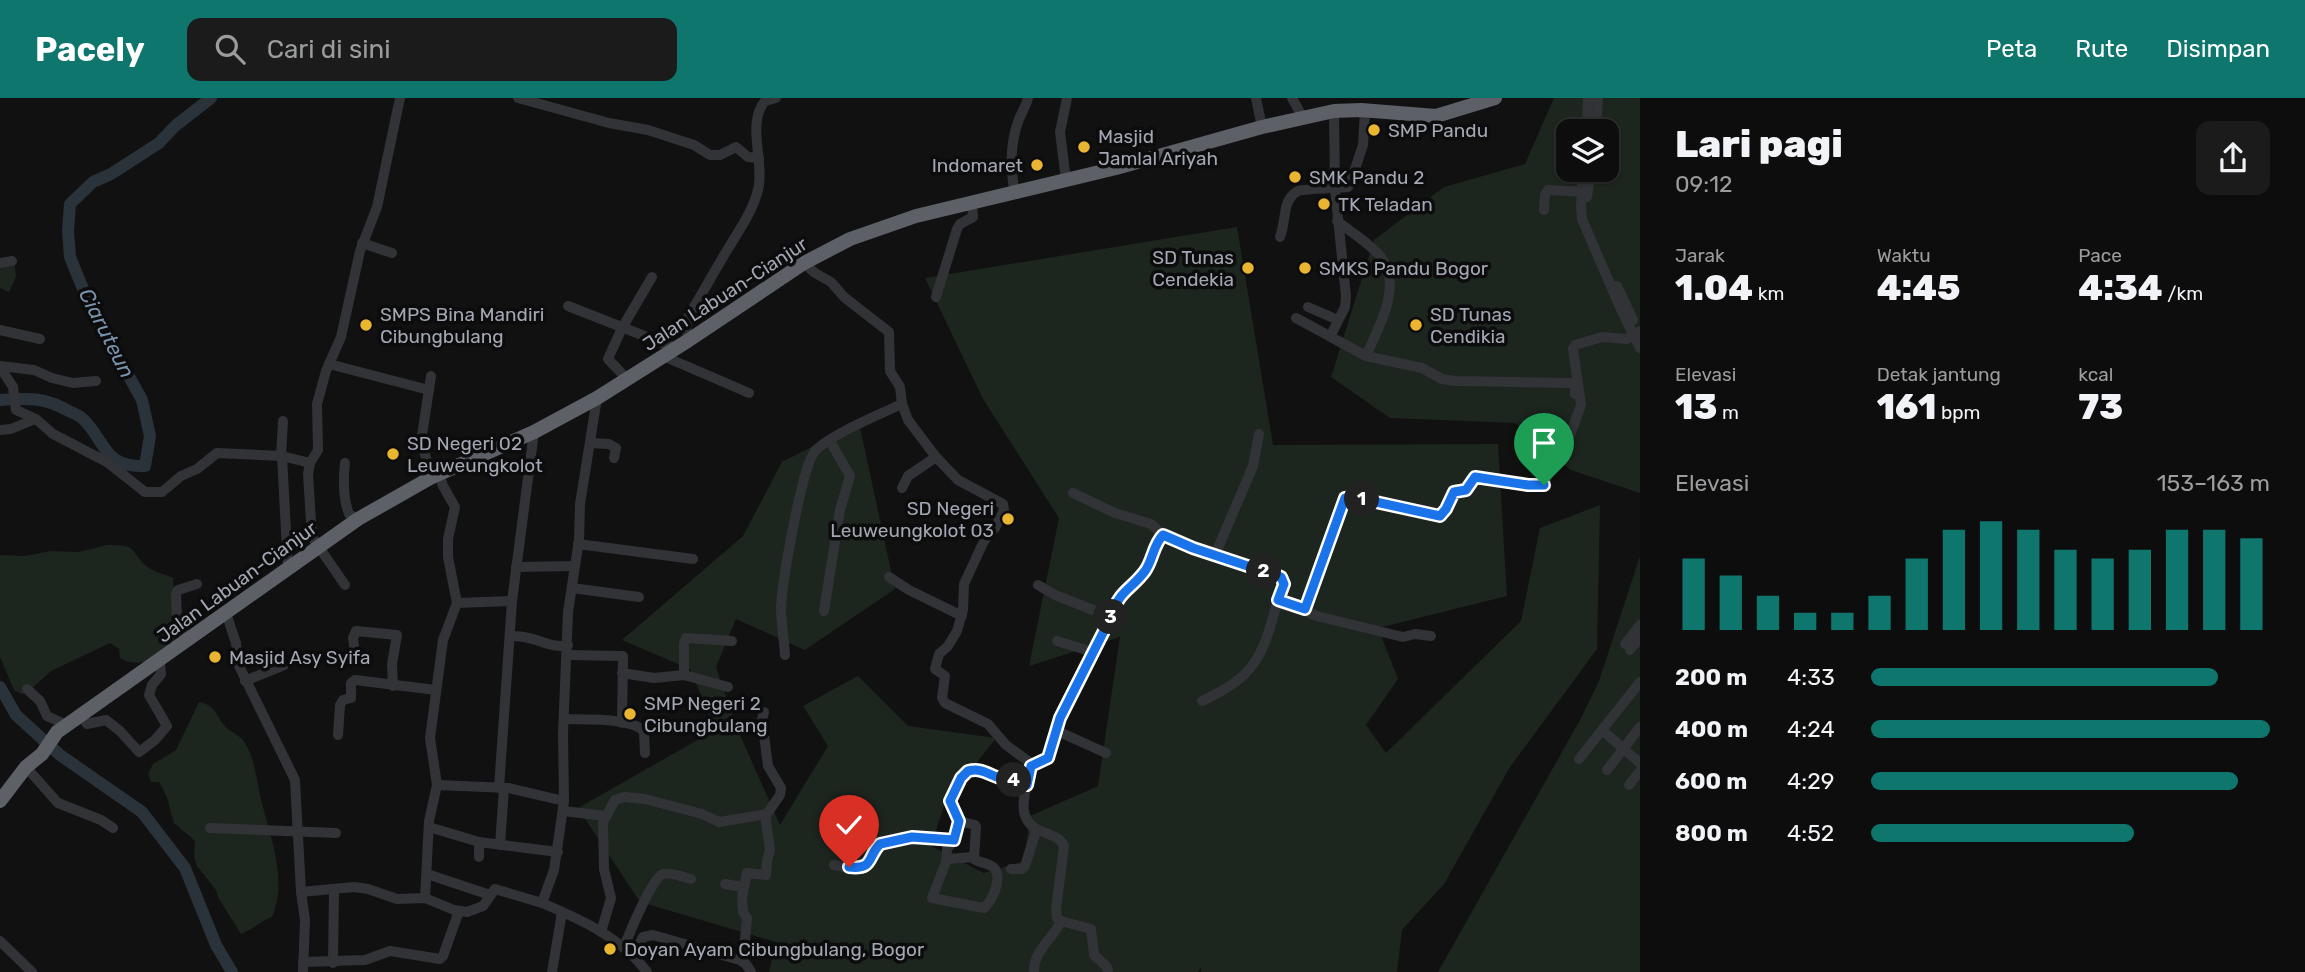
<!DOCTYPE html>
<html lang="id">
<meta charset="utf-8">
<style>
:root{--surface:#0d0d0e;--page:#1b1b1c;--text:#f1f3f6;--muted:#9a9c9e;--line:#2d2d2e;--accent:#0f766e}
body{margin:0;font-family:Rubik,sans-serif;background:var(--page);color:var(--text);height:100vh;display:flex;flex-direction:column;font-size:26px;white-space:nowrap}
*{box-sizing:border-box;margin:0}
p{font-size:23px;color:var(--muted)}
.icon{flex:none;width:38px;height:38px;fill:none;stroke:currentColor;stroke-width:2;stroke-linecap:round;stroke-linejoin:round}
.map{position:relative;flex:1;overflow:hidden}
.details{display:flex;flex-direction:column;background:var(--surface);width:665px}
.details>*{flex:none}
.tools{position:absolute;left:1556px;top:21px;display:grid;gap:14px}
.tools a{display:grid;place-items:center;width:63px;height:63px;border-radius:14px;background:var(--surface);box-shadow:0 2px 5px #0004,0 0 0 2px var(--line);font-size:35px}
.pin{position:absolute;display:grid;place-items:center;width:60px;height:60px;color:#fff;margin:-72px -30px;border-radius:50% 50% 50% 0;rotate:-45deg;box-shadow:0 0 7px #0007}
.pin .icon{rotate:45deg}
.km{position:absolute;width:35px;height:35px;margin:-18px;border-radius:50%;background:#222;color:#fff;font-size:19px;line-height:35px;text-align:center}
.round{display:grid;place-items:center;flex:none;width:74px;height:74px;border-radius:14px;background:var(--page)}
.summary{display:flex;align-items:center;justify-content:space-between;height:119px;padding:0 35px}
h1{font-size:38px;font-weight:800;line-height:52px}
.stats{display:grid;grid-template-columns:repeat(3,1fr);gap:10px;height:119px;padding:7px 35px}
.stats div{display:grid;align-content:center}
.stats b{font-size:35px;font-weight:800}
.stats small{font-size:19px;font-weight:400}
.stats p{font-size:19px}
.chart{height:196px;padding:14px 35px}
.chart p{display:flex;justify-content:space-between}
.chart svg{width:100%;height:126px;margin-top:7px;stroke:var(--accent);stroke-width:6}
ul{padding:0 35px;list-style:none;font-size:23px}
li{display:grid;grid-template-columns:112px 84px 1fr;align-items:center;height:52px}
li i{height:18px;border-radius:9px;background:var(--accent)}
header{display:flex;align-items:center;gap:42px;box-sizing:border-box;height:98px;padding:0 35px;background:var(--accent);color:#fff}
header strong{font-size:33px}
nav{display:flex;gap:38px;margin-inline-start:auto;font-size:24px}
.search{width:490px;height:63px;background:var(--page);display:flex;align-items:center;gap:18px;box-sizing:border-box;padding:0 24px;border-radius:14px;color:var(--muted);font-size:26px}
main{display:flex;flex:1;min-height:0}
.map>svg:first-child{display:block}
.green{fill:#1d251f;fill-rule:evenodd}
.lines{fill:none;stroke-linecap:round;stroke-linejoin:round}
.river{stroke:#2b333a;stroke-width:12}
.minor{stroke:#323337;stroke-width:10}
.highway{stroke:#5e6068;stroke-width:14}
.route-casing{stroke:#fff;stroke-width:14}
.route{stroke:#1a73e8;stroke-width:9}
.poi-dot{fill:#eab631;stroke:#0c0c0d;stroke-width:2.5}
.labels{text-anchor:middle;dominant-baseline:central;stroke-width:7;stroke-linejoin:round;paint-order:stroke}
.poi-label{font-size:19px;fill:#a3a7b3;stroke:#0c0c0d;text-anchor:start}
.street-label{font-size:19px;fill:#a3a7b3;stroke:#0c0c0d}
.water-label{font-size:21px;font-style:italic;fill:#7a93ad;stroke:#0c0c0d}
</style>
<header>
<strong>Pacely</strong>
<div class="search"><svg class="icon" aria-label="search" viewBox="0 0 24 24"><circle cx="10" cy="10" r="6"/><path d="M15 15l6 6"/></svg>Cari di sini</div>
<nav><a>Peta</a><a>Rute</a><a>Disimpan</a></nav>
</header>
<main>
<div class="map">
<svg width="1640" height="874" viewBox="0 0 1640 874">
<rect width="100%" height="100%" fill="#111112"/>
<!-- green -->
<g class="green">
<path d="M 1554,0 L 1640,0 L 1640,395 L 1571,372 L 1515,325 L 1390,320 L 1331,279 L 1374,142 L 1444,89 L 1525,66 ZM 1568,33 L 1606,33 L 1606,72 L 1568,72 Z"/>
<polygon points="1237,129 1273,347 1498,346 1507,498 1378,530 1398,581 1366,627 1386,655 1521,523 1540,430 1600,407 1597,551 1510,669 1444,786 1402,832 1397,874 1201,874 1201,869 1198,874 769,874 776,844 640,804 578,710 715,632 690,571 622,542 743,438 782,364 859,325 895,491 805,552 736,521 716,569 736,628 780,727 828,648 803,608 858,578 908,628 996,640 945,705 931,748 984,775 1024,763 1030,718 1098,688 1120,539 1029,568 1059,420 983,301 925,180"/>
<polygon points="15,167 16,179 9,194 0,190 0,169"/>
<path d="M 107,447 C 139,447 128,451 146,468 C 153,474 165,476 173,480 L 176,538 C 169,559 139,572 120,560 L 119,551 L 110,545 L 51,573 L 30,592 L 22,596 L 14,592 L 0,559 L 0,457 L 25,458 L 51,453 L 79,454 Z"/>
<polygon points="1640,458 1640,874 1438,874 1580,622 1599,583"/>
<path d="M 199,604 C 216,607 215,617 225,628 C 231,635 241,637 245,645 C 253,658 255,672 258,687 C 265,728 290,777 272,819 C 260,823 252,832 241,836 L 219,801 L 216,792 L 197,768 L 194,759 L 195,743 L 174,725 C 169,710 169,699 159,684 L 151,684 L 148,676 L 153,666 L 176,652 Z"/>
</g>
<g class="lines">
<!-- river -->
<g class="river">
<path d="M 0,302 C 28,300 44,299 69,313 C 73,315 80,318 83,321 C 106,343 103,370 145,368 L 150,338 L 142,302 L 90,208 L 70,159 L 68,133 L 70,106 L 93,84 L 111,76 L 159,45 L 175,28 L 211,0"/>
<polyline points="0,589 16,617 60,657 142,714 185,770 216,847 232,874"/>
</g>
<!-- minor -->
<g class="minor">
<polyline points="518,0 609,25 648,32 694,47 710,57 720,57 736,49 748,59 759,60"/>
<polyline points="1256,0 1262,29"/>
<polyline points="1292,0 1303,20"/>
<polyline points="1587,33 1588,0"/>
<polyline points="1596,33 1598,0"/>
<polyline points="1583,72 1581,109 1582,121 1619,207 1640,250"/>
<polyline points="1066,82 1060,34 1067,0"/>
<path d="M 1015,95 C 1010,71 1010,45 1019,21 C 1022,14 1026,8 1028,0"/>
<polyline points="1587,99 1591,72"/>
<polyline points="1544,112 1545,97 1548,92 1587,94"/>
<path d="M 1337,123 C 1351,134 1369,145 1380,158 C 1404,187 1378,230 1366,258"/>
<path d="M 1280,139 C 1284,128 1284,117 1287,106 C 1289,101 1292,96 1298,93 C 1302,91 1338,90 1348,89 L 1350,86 L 1363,47 L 1365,12"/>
<polyline points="362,145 392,155"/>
<polyline points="0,165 12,163"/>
<path d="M 804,165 L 815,175 L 831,184 L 844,199 L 889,234 L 890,273 L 900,289 L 902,306 L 908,322 L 936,359 L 958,382 L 1003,406 L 1004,412 L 995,430 L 984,443 L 964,486 L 963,512 L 957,533 L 948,548 L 939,556 L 935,571 L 945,578 L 942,600 L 945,605 L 988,626 L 1006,647 L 1028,663 L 1031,668 C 1025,695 1012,725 1046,735 C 1054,738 1060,740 1064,748 L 1056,811 L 1057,820 L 1061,823 L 1091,831 L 1094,857 L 1107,869 L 1108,874"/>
<polyline points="1617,188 1633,222"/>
<polyline points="936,199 957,131 960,126 973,119 972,105"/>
<polyline points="568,208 675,250"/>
<polyline points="1308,209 1338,222"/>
<polyline points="1296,220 1366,258 1422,270 1442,281 1455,283 1571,285 1575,288 1575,296"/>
<polyline points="0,232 40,241"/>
<polyline points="1331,237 1345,209 1346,198 1335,91 1334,13"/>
<path d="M 689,242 L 686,230 L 688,219 C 702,196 715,172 729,149 C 740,131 753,112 758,92 C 765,65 746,25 765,3 L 776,0"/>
<polyline points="663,258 749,295"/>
<polyline points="329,266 429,292"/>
<polyline points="0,268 34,272 52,280 73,285 96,283"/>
<polyline points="0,269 13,289 16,312 36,321 53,336 107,364 145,394 162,394 181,378 197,371 217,355 282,358 310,365"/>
<polyline points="431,278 421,344 432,379"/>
<polyline points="627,281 608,261 622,230 652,179"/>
<path d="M 597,300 L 580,406 L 579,442 L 568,514 L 563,636 L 564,703 L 554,772 L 542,805 C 580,821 622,840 647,874"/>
<polyline points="0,332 11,331 35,321"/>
<polyline points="591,345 609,346 616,350 614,360"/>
<polyline points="281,358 283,323"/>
<polyline points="282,358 288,470"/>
<path d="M 345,365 C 343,382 343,400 349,416 L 358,421"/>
<polyline points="902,390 908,378 936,359"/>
<polyline points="1073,395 1115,415 1151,426 1163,437"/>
<polyline points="578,446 693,461"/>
<polyline points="1215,457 1281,479 1284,487 1278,502 1317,518 1403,539 1415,536 1431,538"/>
<polyline points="516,469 575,468"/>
<polyline points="889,479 909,492 962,518"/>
<polyline points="345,487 312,439 308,376 310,365 318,352 317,306 326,273 341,239 360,153 377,109 400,0"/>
<polyline points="1038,487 1055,497 1111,519"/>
<polyline points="572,490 639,499"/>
<polyline points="457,505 512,503"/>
<polyline points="1305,511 1344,400 1353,399 1440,418 1446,411 1454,394 1466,392 1475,379 1528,387 1544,387 1556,355 1566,348 1581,307 1573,251 1575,247 1602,239 1627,241 1640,233"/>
<polyline points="824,513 840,412 850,378 830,343"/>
<polyline points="226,515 236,545 239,568 295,682 301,794 305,822 303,874"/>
<path d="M 510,538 C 516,538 522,538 528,540 C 541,542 554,551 568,547"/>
<polyline points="187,543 177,522 176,496 178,492 197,486"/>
<polyline points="1057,543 1093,554"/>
<polyline points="1625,546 1640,527"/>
<polyline points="1630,552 1640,539"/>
<polyline points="355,557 353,540 356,533 397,537 392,566 393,588"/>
<polyline points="567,557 623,558 622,625"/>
<path d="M 785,557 C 784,541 781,525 781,509 C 782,486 802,365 816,352 C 832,336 880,316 902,306"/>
<polyline points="622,575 654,580 684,577 728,589"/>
<polyline points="684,577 684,545 686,540 732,543"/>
<polyline points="245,583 284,567"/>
<polyline points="27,591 40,603 47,618 67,627"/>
<path d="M 1202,603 C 1258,577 1262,558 1278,502"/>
<polyline points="81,617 87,626 106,622 120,633 139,654 155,642 167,628 149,597 152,587 161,576 160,564"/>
<path d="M 564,621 C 585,622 629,619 644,633 L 645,655"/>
<polyline points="1055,632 1106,655"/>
<polyline points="1602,632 1640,665"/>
<polyline points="338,637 340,607 343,602 351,600 351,585 355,582 436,592"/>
<polyline points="1579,661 1640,584"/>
<path d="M 1031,668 L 1047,660 L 1060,620 L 1111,519 L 1115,506 L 1128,489 L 1147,470 L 1160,439 C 1168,436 1203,453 1215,457 L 1253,368 L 1259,336"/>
<polyline points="26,669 58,705 101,722 113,730"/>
<polyline points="1607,672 1640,629"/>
<polyline points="437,687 509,690 564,703"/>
<polyline points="1629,687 1640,673"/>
<polyline points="499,690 512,503 534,334"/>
<polyline points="563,713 606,718"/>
<path d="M 959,723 L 975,727 L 976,729 L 974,761 C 979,765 991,765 995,771 C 1002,782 992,803 984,810 L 932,800 L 946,764 L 947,751 L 956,739 L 959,723 L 950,703 C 956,687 964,666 984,672 C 990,674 994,678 1000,679 C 1010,681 1018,683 1027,687"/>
<polyline points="429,729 479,744"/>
<polyline points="210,730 336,735"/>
<polyline points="500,747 504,690"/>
<polyline points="479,759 479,744 558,754"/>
<polyline points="947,761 973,759"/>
<path d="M 834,767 C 865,773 862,774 877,748 C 902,735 927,741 954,742"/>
<polyline points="1011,771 1022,771 1025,768 1036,733"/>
<polyline points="427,776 490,797"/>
<polyline points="725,786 743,789"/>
<polyline points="301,794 354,789 368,791 397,801 425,800 454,812 467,814 483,808 495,791 542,805"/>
<polyline points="425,800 429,723 437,687 430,640 443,542 457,505 448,459 448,441 455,409 443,388 439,376"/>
<polyline points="601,834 611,800 604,771 603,724 615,702 624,699 645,701 702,716 719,724 767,716 780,697 781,690 768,668 762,622 764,614"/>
<polyline points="0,843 32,874"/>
<path d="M 624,850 C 628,838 653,778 663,776 C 671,774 683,779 691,781"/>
<polyline points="633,858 643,839 653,837 740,862 746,866 751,874"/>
<polyline points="303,864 365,862 390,853 440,861 443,858 459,813"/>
<polyline points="743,864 747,820 743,814 742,800 747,775 766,777 767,763 770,752 765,716"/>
<polyline points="333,865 334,793"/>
<polyline points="552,874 562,814"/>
<path d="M 1034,874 C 1033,853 1053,841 1061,823"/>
</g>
<!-- highway -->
<polyline class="highway" points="0,703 26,669 42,656 57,634 358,421 432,379 534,334 597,300 689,242 804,165 850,141 916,118 1116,70 1262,29 1334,13 1361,12 1436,18 1495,0"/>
</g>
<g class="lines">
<!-- route casing -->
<g class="route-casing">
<path id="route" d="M 849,769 C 874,772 867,759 880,746 L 912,739 L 954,742 L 959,723 L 950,703 L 961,680 L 968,673 C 981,670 986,675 997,679 C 1007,682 1017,683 1027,687 L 1031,668 L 1048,660 L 1060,620 L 1111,519 C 1119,492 1131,492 1145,473 C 1153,462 1153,447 1163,437 L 1193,450 L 1281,479 L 1284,486 L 1278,502 L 1305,511 L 1345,400 L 1353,399 L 1440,418 L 1446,411 L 1454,394 L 1466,392 L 1475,379 L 1528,387 L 1544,387"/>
</g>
<!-- route -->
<use href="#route" class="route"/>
</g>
<!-- markers -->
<g class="poi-dot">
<circle cx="1374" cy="32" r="7"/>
<circle cx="1084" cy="49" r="7"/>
<circle cx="1037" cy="67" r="7"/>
<circle cx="1295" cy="79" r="7"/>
<circle cx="1324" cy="106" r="7"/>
<circle cx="1248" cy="170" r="7"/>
<circle cx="1305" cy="170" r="7"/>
<circle cx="366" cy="227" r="7"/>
<circle cx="1416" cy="227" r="7"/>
<circle cx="393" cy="356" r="7"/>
<circle cx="1008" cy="421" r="7"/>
<circle cx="215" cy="559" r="7"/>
<circle cx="630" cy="616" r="7"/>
<circle cx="610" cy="851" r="7"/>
</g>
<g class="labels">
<!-- poi labels -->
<g class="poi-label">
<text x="1388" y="32">SMP Pandu</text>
<text x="1098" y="38">Masjid<tspan x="1098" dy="22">Jamlal Ariyah</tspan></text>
<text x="1023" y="67" text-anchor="end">Indomaret</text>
<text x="1309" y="79">SMK Pandu 2</text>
<text x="1338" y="106">TK Teladan</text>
<text x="1234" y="159" text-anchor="end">SD Tunas<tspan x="1234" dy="22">Cendekia</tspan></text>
<text x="1319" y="170">SMKS Pandu Bogor</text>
<text x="380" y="216">SMPS Bina Mandiri<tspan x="380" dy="22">Cibungbulang</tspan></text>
<text x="1430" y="216">SD Tunas<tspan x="1430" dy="22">Cendikia</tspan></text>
<text x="407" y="345">SD Negeri 02<tspan x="407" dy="22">Leuweungkolot</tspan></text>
<text x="994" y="410" text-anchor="end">SD Negeri<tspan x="994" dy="22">Leuweungkolot 03</tspan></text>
<text x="229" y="559">Masjid Asy Syifa</text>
<text x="644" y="605">SMP Negeri 2<tspan x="644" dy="22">Cibungbulang</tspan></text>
<text x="624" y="851">Doyan Ayam Cibungbulang, Bogor</text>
</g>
<!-- street labels -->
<g class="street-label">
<text transform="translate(725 196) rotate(-33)">Jalan Labuan-Cianjur</text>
<text transform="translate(237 484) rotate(-36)">Jalan Labuan-Cianjur</text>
</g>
<!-- water labels -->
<g class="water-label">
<text transform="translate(107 235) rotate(63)">Ciaruteun</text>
</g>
</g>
</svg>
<div class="tools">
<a><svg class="icon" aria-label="layers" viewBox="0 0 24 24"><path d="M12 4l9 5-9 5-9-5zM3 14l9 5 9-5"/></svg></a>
</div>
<div class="pin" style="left:1544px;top:387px;background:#1e9e55"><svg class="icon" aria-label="arrive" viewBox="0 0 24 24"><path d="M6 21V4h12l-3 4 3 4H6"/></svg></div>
<div class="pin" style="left:849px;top:769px;background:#d93025"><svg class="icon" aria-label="check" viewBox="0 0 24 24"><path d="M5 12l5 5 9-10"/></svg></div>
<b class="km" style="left:1362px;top:401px">1</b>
<b class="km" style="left:1264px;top:473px">2</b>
<b class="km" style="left:1111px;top:519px">3</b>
<b class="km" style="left:1014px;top:682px">4</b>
</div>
<section class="details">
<div class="summary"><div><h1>Lari pagi</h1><p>09:12</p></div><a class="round"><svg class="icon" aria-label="share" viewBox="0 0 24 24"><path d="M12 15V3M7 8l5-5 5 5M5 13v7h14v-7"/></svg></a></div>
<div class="stats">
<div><p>Jarak</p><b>1.04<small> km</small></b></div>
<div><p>Waktu</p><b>4:45</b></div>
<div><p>Pace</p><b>4:34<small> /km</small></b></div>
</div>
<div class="stats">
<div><p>Elevasi</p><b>13<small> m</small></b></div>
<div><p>Detak jantung</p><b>161<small> bpm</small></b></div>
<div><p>kcal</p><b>73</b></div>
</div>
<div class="chart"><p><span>Elevasi</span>153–163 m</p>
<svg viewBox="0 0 160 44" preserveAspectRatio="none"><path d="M5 44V19M15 44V25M25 44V32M35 44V38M45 44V38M55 44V32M65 44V19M75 44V9M85 44V6M95 44V9M105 44V16M115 44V19M125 44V16M135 44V9M145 44V9M155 44V12"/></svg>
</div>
<ul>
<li><b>200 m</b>4:33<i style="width:87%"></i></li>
<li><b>400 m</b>4:24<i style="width:100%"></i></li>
<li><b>600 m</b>4:29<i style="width:92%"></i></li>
<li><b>800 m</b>4:52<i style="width:66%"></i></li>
</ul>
</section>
</main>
